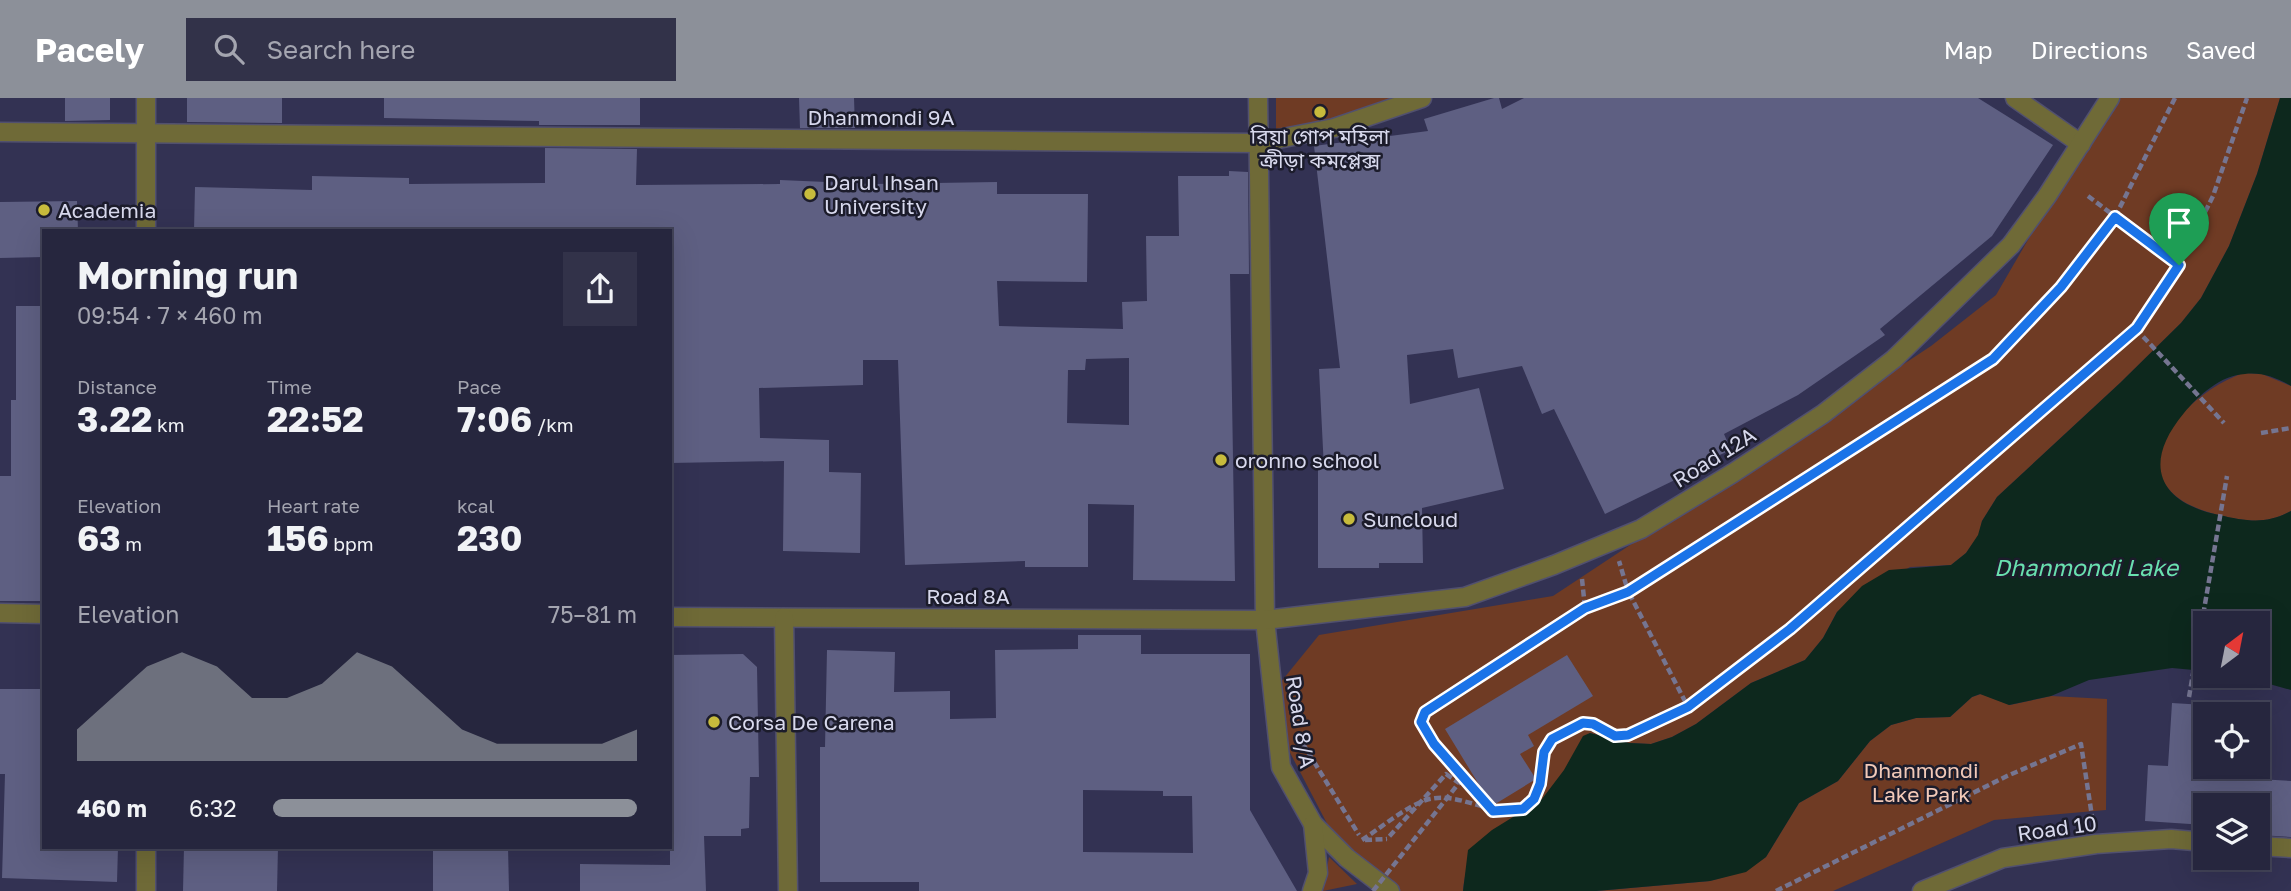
<!DOCTYPE html>
<meta charset="utf-8">
<style>
:root{--surface:#26263e;--page:#323249;--text:#f1f3f6;--muted:#a4a5b0;--line:#424358;--accent:#8c9099}
body{margin:0;font-family:"Golos Text","Noto Sans Bengali",sans-serif;background:var(--page);color:var(--text);height:100vh;display:flex;flex-direction:column;font-size:26px;white-space:nowrap}
*{box-sizing:border-box;margin:0}
p{font-size:23px;color:var(--muted)}
.icon{flex:none;width:38px;height:38px;fill:none;stroke:currentColor;stroke-width:2;stroke-linecap:round;stroke-linejoin:round}
.map{position:relative;flex:1;overflow:hidden}
.side{position:absolute;left:42px;top:131px;width:630px;height:620px;display:flex;flex-direction:column;background:var(--surface);border-radius:0px;box-shadow:0 7px 28px #0002,0 0 0 2px var(--line)}
.side>*{flex:none}
.needle{width:46px;rotate:32deg}
.fabs{position:absolute;left:2193px;top:513px;display:grid;gap:14px}
.fabs a{display:grid;place-items:center;width:77px;height:77px;border-radius:0px;background:var(--surface);box-shadow:0 7px 28px #0002,0 0 0 2px var(--line);font-size:35px}
.pin{position:absolute;display:grid;place-items:center;width:60px;height:60px;color:#fff;margin:-72px -30px;border-radius:50% 50% 50% 0;rotate:-45deg;box-shadow:0 0 7px #0007}
.pin .icon{rotate:45deg}
.round{display:grid;place-items:center;flex:none;width:74px;height:74px;border-radius:0px;background:var(--page)}
.head{display:flex;align-items:center;justify-content:space-between;height:119px;padding:0 35px}
h1{font-size:38px;font-weight:700;line-height:52px}
.metrics{display:grid;grid-template-columns:repeat(3,1fr);gap:10px;height:119px;padding:7px 35px}
.metrics div{display:grid;align-content:center}
.metrics b{font-size:35px;font-weight:700}
.metrics small{font-size:19px;font-weight:400}
.metrics p{font-size:19px}
.chart{height:196px;padding:14px 35px}
.chart p{display:flex;justify-content:space-between}
.chart svg{width:100%;height:126px;margin-top:7px;fill:var(--accent);opacity:.7}
ul{padding:0 35px;list-style:none;font-size:23px}
li{display:grid;grid-template-columns:112px 84px 1fr;align-items:center;height:52px}
li i{height:18px;border-radius:9px;background:var(--accent)}
header{display:flex;align-items:center;gap:42px;box-sizing:border-box;height:98px;padding:0 35px;background:var(--accent);color:#fff}
header strong{font-size:33px}
nav{display:flex;gap:38px;margin-inline-start:auto;font-size:24px}
.search{width:490px;height:63px;background:var(--page);display:flex;align-items:center;gap:18px;box-sizing:border-box;padding:0 24px;border-radius:0px;color:var(--muted);font-size:26px}
.map>svg:first-child{display:block}
.green{fill:#6f3b24}
.water{fill:#0d281d}
.building{fill:#5e5f82;fill-rule:evenodd}
.lines{fill:none;stroke-linecap:round;stroke-linejoin:round}
.street-casing{stroke:#51506f;stroke-width:21}
.path{stroke:#757591;stroke-width:4.5;stroke-dasharray:7 3.5;stroke-linecap:butt}
.street{stroke:#6f6a37;stroke-width:18}
.path-bridge{stroke:#757591;stroke-width:4.5;stroke-dasharray:7 3.5;stroke-linecap:butt}
.route-casing{stroke:#fff;stroke-width:14}
.route{stroke:#1a73e8;stroke-width:9}
.poi-dot{fill:#c7bb3c;stroke:#1c1c2b;stroke-width:2.5}
.labels{text-anchor:middle;dominant-baseline:central;stroke-width:5;stroke-linejoin:round;paint-order:stroke}
.street-label{font-size:21px;fill:#d8d9ed;stroke:#1c1c2b}
.poi-label{font-size:21px;fill:#d8d9ed;stroke:#1c1c2b;text-anchor:start}
.park-label{font-size:21px;fill:#f2c9b8;stroke:#1c1c2b}
.water-label{font-size:23px;font-style:italic;fill:#69e0af;stroke:#1c1c2b}
</style>
<header>
<strong>Pacely</strong>
<div class="search"><svg class="icon" aria-label="search" viewBox="0 0 24 24"><circle cx="10" cy="10" r="6"/><path d="M15 15l6 6"/></svg>Search here</div>
<nav><a>Map</a><a>Directions</a><a>Saved</a></nav>
</header>
<div class="map">
<svg width="2291" height="793" viewBox="0 0 2291 793">
<rect width="100%" height="100%" fill="#333253"/>
<!-- green -->
<g class="green">
<polygon points="1276,0 1405,0 1322,28 1276,36"/>
<path d="M 2103,0 L 2280,0 L 2257,76 L 2229,148 L 2201,200 L 2181,225 L 2120,285 L 1997,399 L 1982,423 L 1979,437 L 1966,455 L 1951,467 L 1910,469 L 1837,514 L 1823,540 L 1805,562 L 1751,585 L 1696,626 L 1672,639 L 1651,646 L 1629,645 L 1590,635 C 1571,654 1563,682 1543,701 C 1502,738 1471,724 1463,793 L 1399,793 L 1333,737 L 1286,647 L 1280,585 L 1319,537 L 1553,498 L 1931,248 L 1996,197 L 2083,47 Z"/>
<path d="M 2243,275 L 2262,276 L 2291,288 L 2291,413 C 2268,426 2249,424 2223,418 C 2109,394 2168,303 2243,275 Z"/>
<polygon points="1981,596 2010,607 2051,598 2107,601 2106,712 1994,722 1833,793 1596,793 1710,783 1746,773 1766,759 1799,705 1838,683 1870,643 1891,627 1916,620 1950,619 1972,599"/>
<polygon points="1329,759 1357,786 1323,793"/>
</g>
<!-- water -->
<path class="water" d="M 2280,0 L 2291,0 L 2291,288 C 2277,280 2262,274 2245,276 C 2221,277 2199,297 2184,315 C 2143,364 2156,404 2219,417 C 2246,423 2266,427 2291,413 L 2291,592 L 2241,578 L 2258,578 L 2258,525 L 2205,525 L 2205,573 L 2172,570 L 2089,582 L 2051,598 L 2009,607 L 1980,596 L 1972,599 L 1950,619 L 1916,620 L 1891,627 L 1870,643 L 1838,683 L 1799,705 L 1766,759 L 1746,774 L 1710,783 L 1596,793 L 1463,793 L 1468,752 L 1492,732 L 1542,701 L 1564,672 L 1583,638 L 1590,635 L 1629,645 L 1651,646 L 1672,639 L 1696,626 L 1751,585 L 1805,562 L 1823,540 L 1837,514 L 1862,488 L 1889,472 L 1951,467 L 1966,455 L 1978,437 L 1982,423 L 1997,399 L 2120,285 L 2181,225 L 2201,200 L 2229,148 L 2257,76 Z"/>
<!-- building -->
<g class="building">
<polygon points="65,0 110,0 110,22 65,23"/>
<polygon points="187,0 282,0 282,25 187,24"/>
<polygon points="384,0 640,0 640,27 539,27 539,23 384,20"/>
<polygon points="799,0 854,0 855,30 800,30"/>
<polygon points="1494,0 1499,0 1502,11 1524,0 1978,0 2053,47 1992,138 1880,231 1885,237 1798,297 1724,336 1731,352 1681,374 1683,378 1605,416 1554,311 1542,316 1522,268 1458,280 1453,251 1407,257 1410,306 1479,290 1504,391 1422,410 1423,465 1379,465 1379,470 1318,470 1318,371 1324,371 1319,271 1340,270 1314,48 1428,33 1424,21"/>
<path d="M 545,50 L 637,51 L 636,87 L 780,86 L 780,82 L 873,86 L 997,84 L 997,96 L 1088,96 L 1087,184 L 997,183 L 999,228 L 1123,231 L 1122,204 L 1147,203 L 1146,138 L 1179,138 L 1178,78 L 1229,78 L 1229,73 L 1248,74 L 1249,176 L 1230,176 L 1235,483 L 1133,482 L 1134,407 L 1088,406 L 1088,469 L 1025,469 L 1025,463 L 905,467 L 898,262 L 863,262 L 863,287 L 759,290 L 760,340 L 829,342 L 829,374 L 861,375 L 860,455 L 783,453 L 784,363 L 670,365 L 670,133 L 194,133 L 195,89 L 312,92 L 312,78 L 409,80 L 409,86 L 545,85 ZM 1129,260 L 1129,327 L 1067,325 L 1068,272 L 1085,272 L 1086,261 Z"/>
<polygon points="77,103 78,133 44,133 44,159 0,160 0,104"/>
<polygon points="16,208 44,208 44,503 0,503 0,378 11,378 11,302 16,302"/>
<path d="M 1078,537 L 1141,537 L 1141,556 L 1250,556 L 1250,712 L 1297,793 L 919,793 L 919,784 L 820,784 L 820,649 L 825,649 L 827,552 L 895,554 L 894,594 L 950,593 L 950,621 L 996,620 L 995,552 L 1078,551 ZM 1083,692 L 1163,693 L 1163,698 L 1192,698 L 1193,755 L 1083,754 Z"/>
<polygon points="743,556 757,569 759,679 750,679 749,730 741,731 741,738 704,738 706,793 580,793 580,766 670,767 670,557"/>
<polygon points="1567,557 1593,598 1528,637 1534,648 1520,656 1536,681 1492,708 1445,631"/>
<polygon points="0,591 44,591 44,749 118,749 117,784 2,780 5,676 0,676"/>
<polygon points="2172,605 2205,607 2205,671 2258,674 2258,681 2291,683 2291,739 2259,737 2261,707 2205,707 2205,727 2145,723 2148,667 2168,668"/>
<polygon points="184,749 278,749 277,793 183,793"/>
<polygon points="433,749 508,749 509,793 433,793"/>
</g>
<g class="lines">
<!-- street casing -->
<g class="street-casing">
<g id="street">
<polyline points="1258,0 1265,522 1281,669 1313,726 1347,760 1390,793"/>
<polyline points="2015,0 2081,46"/>
<polyline points="0,34 1258,45 1334,30 1422,0"/>
<polyline points="146,133 146,0"/>
<polyline points="0,515 44,516"/>
<polyline points="670,519 1265,522 1465,499 1554,467 1641,431 1733,375 1823,316 1894,261 2011,147 2047,98 2110,0"/>
<polyline points="784,520 788,793"/>
<polyline points="2258,748 2291,750"/>
<polyline points="146,793 146,749"/>
<polyline points="1312,793 1318,775 1313,726"/>
<polyline points="1922,793 2003,760 2096,746 2171,741 2205,744"/>
</g>
</g>
<!-- path -->
<g class="path">
<polyline points="2175,0 2115,119 2061,189 1993,261 1628,493 1688,609 1790,531 2136,231 2179,167 2213,98 2247,0"/>
<polyline points="2088,98 2179,167"/>
<polyline points="2136,231 2224,325"/>
<polyline points="2261,335 2291,330"/>
<polyline points="1582,481 1585,510"/>
<polyline points="2189,599 2227,378"/>
<polyline points="1303,646 1359,737"/>
<polyline points="1492,713 1434,647 1421,624 1425,614 1585,510 1628,493 1619,463"/>
<path d="M 1362,742 C 1379,731 1407,708 1426,702 C 1458,692 1488,719 1520,711 C 1549,704 1534,660 1552,642 C 1556,638 1565,635 1570,632 C 1599,617 1601,641 1624,637 C 1645,634 1669,618 1688,609"/>
<polyline points="1365,742 1387,741"/>
<polyline points="1776,793 2007,678 2081,646 2093,725"/>
</g>
<!-- street -->
<use href="#street" class="street"/>
<!-- path-bridge -->
<polyline class="path-bridge" points="1373,793 1459,685 1446,676 1387,741"/>
</g>
<g class="lines">
<!-- route casing -->
<g class="route-casing">
<polygon id="route" points="2115,119 2179,167 2137,230 1790,531 1688,609 1628,637 1615,638 1593,626 1583,625 1552,641 1544,654 1540,686 1534,701 1523,711 1493,713 1434,646 1421,624 1425,614 1585,510 1628,494 1993,261 2061,189"/>
</g>
<!-- route -->
<use href="#route" class="route"/>
</g>
<!-- markers -->
<g class="poi-dot">
<circle cx="1320" cy="14" r="7"/>
<circle cx="810" cy="96" r="7"/>
<circle cx="44" cy="112" r="7"/>
<circle cx="1221" cy="362" r="7"/>
<circle cx="1349" cy="421" r="7"/>
<circle cx="714" cy="624" r="7"/>
</g>
<g class="labels">
<!-- street labels -->
<g class="street-label">
<text x="881" y="19">Dhanmondi 9A</text>
<text transform="translate(1714 359) rotate(-32)">Road 12A</text>
<text x="968" y="498">Road 8A</text>
<text transform="translate(1301 624) rotate(81)">Road 8/A</text>
<text transform="translate(2057 730) rotate(-8)">Road 10</text>
</g>
<!-- poi labels -->
<g class="poi-label">
<text x="1320" y="38" text-anchor="middle">রিয়া গোপ মহিলা<tspan x="1320" dy="24">ক্রীড়া কমপ্লেক্স</tspan></text>
<text x="824" y="84">Darul Ihsan<tspan x="824" dy="24">University</tspan></text>
<text x="58" y="112">Academia</text>
<text x="1235" y="362">oronno school</text>
<text x="1363" y="421">Suncloud</text>
<text x="728" y="624">Corsa De Carena</text>
</g>
<!-- park labels -->
<g class="park-label">
<text x="1921" y="672">Dhanmondi<tspan x="1921" dy="24">Lake Park</tspan></text>
</g>
<!-- water labels -->
<g class="water-label">
<text x="2086" y="469">Dhanmondi Lake</text>
</g>
</g>
</svg>
<div class="fabs">
<a><svg class="needle" viewBox="-14 -14 28 28"><path d="M0-13l5 13h-10z" fill="#e53935"/><path d="M0 13l5-13h-10z" fill="#a4a5b0"/></svg></a>
<a><svg class="icon" aria-label="locate" viewBox="0 0 24 24"><circle cx="12" cy="12" r="6"/><path d="M12 2v4M12 18v4M2 12h4M18 12h4"/></svg></a>
<a><svg class="icon" aria-label="layers" viewBox="0 0 24 24"><path d="M12 4l9 5-9 5-9-5zM3 14l9 5 9-5"/></svg></a>
</div>
<div class="pin" style="left:2179px;top:167px;background:#1e9e55"><svg class="icon" aria-label="arrive" viewBox="0 0 24 24"><path d="M6 21V4h12l-3 4 3 4H6"/></svg></div>
<section class="side">
<div class="head"><div><h1>Morning run</h1><p>09:54 · 7 × 460 m</p></div><a class="round"><svg class="icon" aria-label="share" viewBox="0 0 24 24"><path d="M12 15V3M7 8l5-5 5 5M5 13v7h14v-7"/></svg></a></div>
<div class="metrics">
<div><p>Distance</p><b>3.22<small> km</small></b></div>
<div><p>Time</p><b>22:52</b></div>
<div><p>Pace</p><b>7:06<small> /km</small></b></div>
</div>
<div class="metrics">
<div><p>Elevation</p><b>63<small> m</small></b></div>
<div><p>Heart rate</p><b>156<small> bpm</small></b></div>
<div><p>kcal</p><b>230</b></div>
</div>
<div class="chart"><p><span>Elevation</span>75–81 m</p>
<svg viewBox="0 0 160 44" preserveAspectRatio="none"><path d="M0 44V33L10 22L20 11L30 6L40 11L50 22L60 22L70 17L80 6L90 11L100 22L110 33L120 38L130 38L140 38L150 38L160 33V44z"/></svg>
</div>
<ul>
<li><b>460 m</b>6:32<i style="width:100%"></i></li>
</ul>
</section>
</div>
